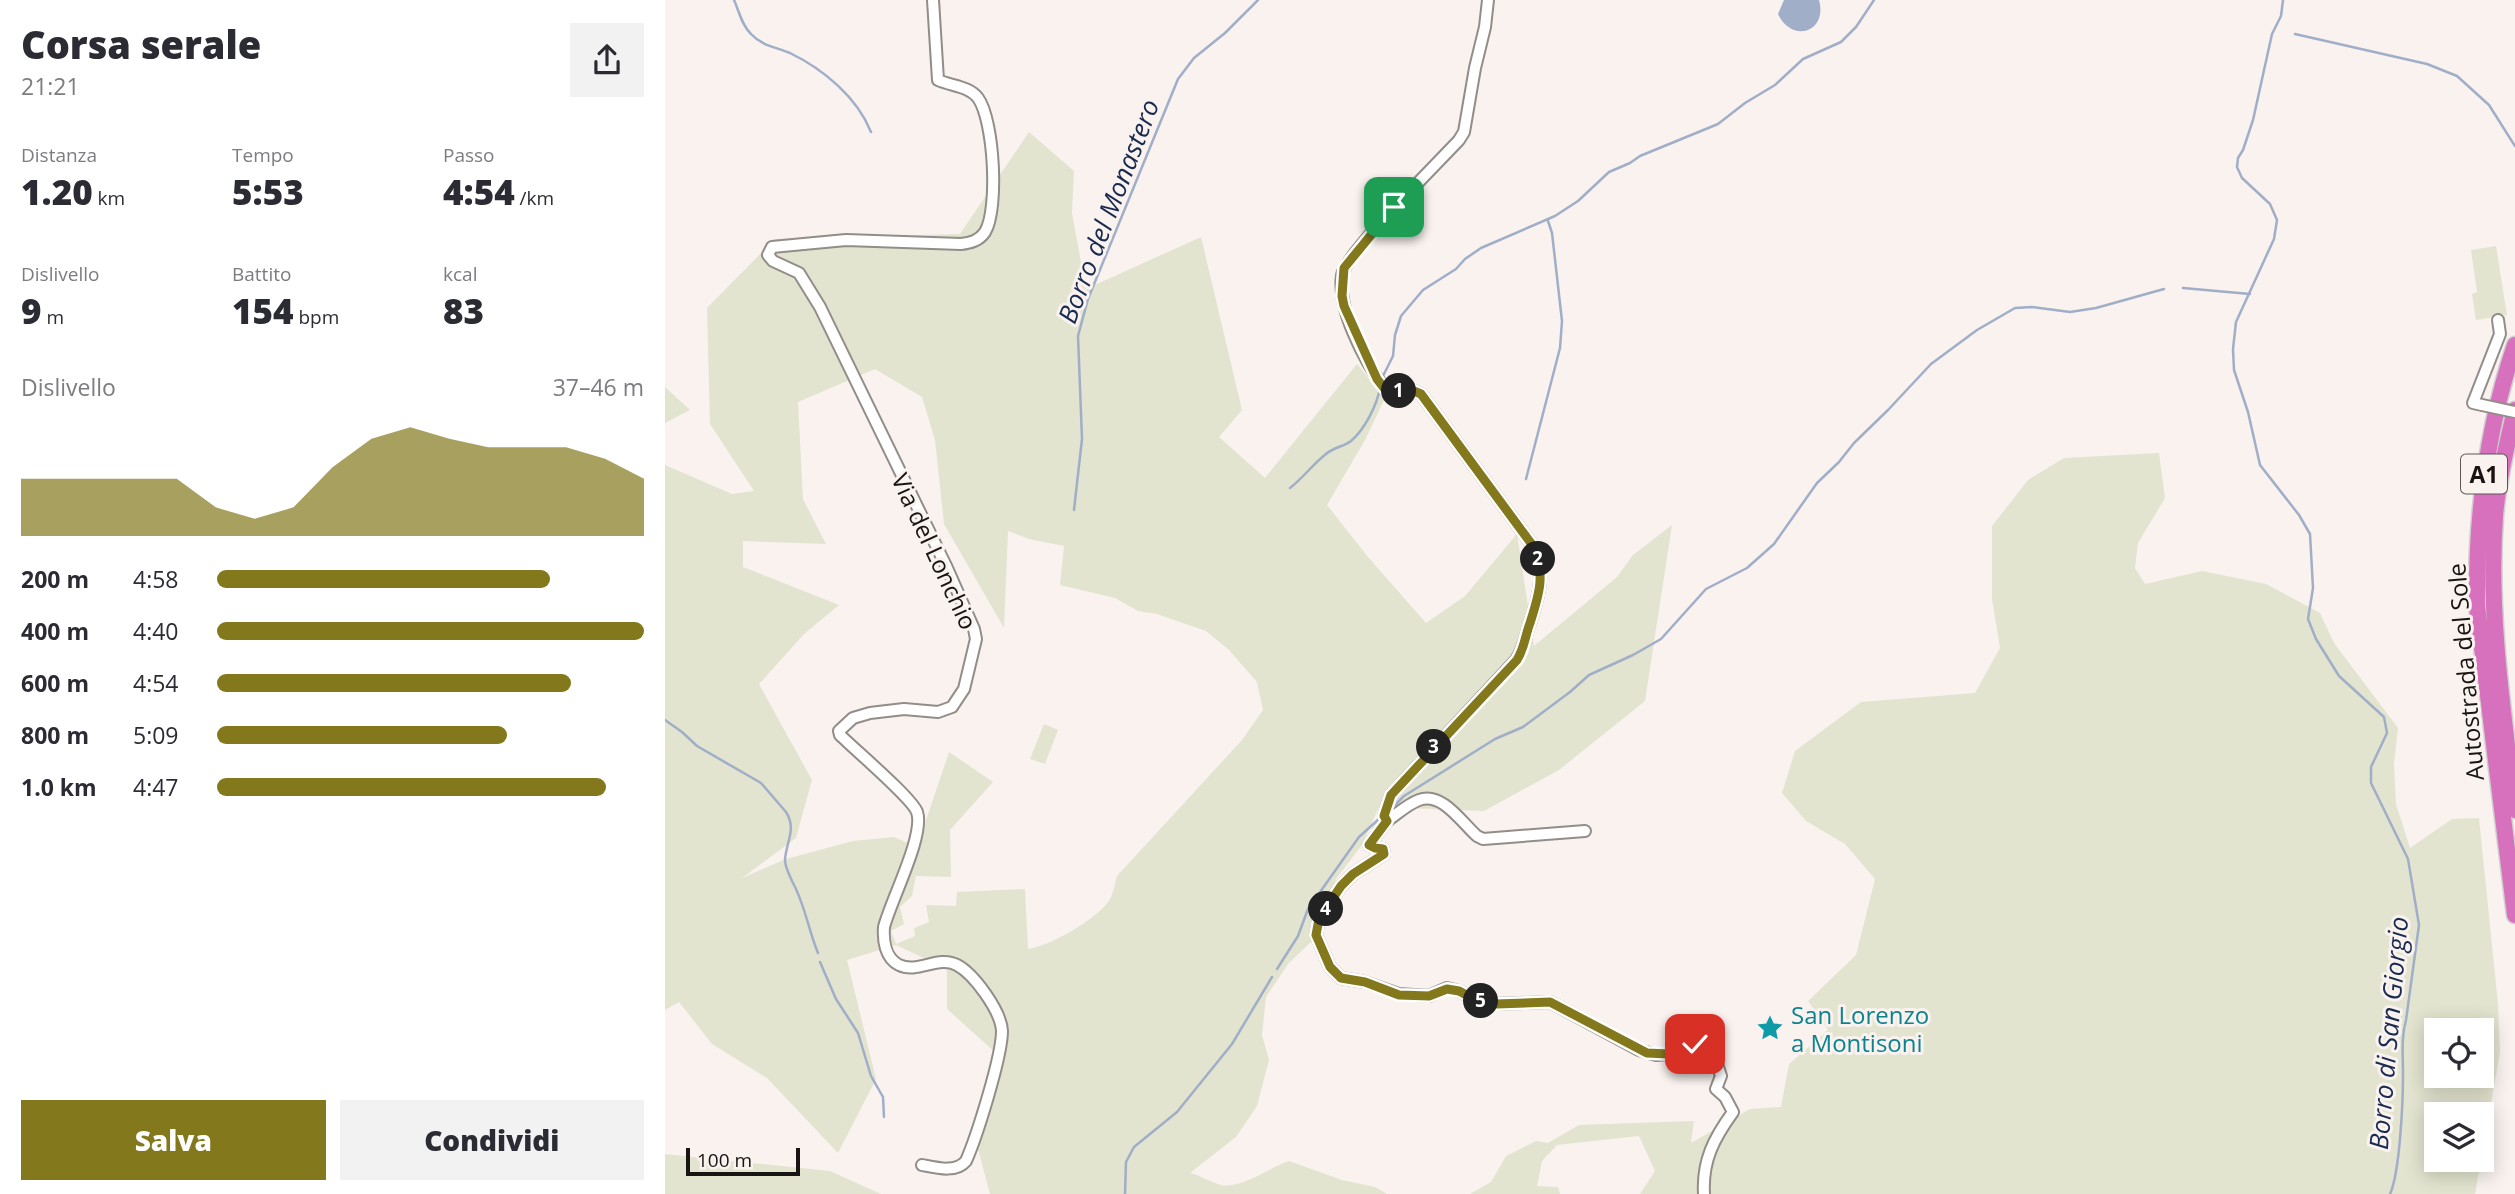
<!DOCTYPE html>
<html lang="it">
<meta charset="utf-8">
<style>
:root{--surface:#fff;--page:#f2f2f3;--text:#2b2b33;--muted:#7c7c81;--accent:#83781c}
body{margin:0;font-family:"Open Sans",sans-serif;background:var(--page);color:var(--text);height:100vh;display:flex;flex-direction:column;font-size:26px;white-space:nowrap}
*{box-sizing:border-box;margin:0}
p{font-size:23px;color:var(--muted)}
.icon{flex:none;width:38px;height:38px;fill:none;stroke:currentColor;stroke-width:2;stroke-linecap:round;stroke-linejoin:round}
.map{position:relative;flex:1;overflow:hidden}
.panel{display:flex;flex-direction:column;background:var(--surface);width:665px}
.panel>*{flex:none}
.buttons{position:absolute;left:1759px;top:1018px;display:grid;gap:14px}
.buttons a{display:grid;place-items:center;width:70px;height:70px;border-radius:0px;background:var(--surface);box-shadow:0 4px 18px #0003;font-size:35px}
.scale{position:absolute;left:21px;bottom:18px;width:114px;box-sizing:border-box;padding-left:7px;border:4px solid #171413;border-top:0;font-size:19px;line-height:24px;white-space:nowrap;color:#171413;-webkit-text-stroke:5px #f9f2ef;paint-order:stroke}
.pin{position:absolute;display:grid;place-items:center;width:60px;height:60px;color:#fff;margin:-30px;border-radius:14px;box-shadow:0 4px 10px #0006}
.km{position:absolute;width:35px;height:35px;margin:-18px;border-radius:50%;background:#222;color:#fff;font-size:19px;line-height:35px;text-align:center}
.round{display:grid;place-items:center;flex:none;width:74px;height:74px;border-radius:0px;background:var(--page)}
.summary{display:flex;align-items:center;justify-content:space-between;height:119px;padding:0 21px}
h1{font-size:38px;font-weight:800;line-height:52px}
.stats{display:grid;grid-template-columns:repeat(3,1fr);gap:10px;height:119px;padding:7px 21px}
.stats div{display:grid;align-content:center}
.stats b{font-size:35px;font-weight:800}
.stats small{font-size:19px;font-weight:400}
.stats p{font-size:19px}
.chart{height:196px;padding:14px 21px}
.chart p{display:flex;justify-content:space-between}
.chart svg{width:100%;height:126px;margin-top:7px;fill:var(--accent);opacity:.7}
.primary-button{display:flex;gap:14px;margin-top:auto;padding:14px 21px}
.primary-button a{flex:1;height:80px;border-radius:0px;background:var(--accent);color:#fff;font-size:28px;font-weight:800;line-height:80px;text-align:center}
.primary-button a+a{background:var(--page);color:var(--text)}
ul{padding:0 21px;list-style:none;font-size:23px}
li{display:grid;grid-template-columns:112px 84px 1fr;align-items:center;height:52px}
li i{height:18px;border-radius:9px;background:var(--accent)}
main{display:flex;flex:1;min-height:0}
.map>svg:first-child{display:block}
.green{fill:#e2e4cf;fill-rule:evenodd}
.water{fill:#a0aec8}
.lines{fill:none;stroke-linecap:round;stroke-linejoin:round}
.stream{stroke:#a0aec8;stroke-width:2.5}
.minor-casing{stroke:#938d8a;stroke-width:14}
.highway-casing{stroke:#d1d0d0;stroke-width:19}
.minor{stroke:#fff;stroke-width:10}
.highway{stroke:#d770bd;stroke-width:16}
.minor-bridge-casing{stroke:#938d8a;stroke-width:14;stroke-linecap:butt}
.minor-bridge{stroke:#fff;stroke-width:10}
.route-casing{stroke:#fff;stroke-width:14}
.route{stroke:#83781c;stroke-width:9}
.labels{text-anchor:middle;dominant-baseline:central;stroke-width:6;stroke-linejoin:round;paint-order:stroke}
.shield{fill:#f9f2ef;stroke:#5b5755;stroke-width:2}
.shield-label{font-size:23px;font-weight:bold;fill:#171413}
.street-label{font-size:24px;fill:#171413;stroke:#f9f2ef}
.culture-label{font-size:24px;fill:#0d838f;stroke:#f9f2ef;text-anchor:start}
.water-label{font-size:26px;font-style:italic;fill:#182a4f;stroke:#f9f2ef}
</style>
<main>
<section class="panel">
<div class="summary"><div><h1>Corsa serale</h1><p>21:21</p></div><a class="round"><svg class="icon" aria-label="share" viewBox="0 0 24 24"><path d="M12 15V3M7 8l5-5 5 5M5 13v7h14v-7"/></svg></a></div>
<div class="stats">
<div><p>Distanza</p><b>1.20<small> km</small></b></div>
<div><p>Tempo</p><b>5:53</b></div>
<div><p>Passo</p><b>4:54<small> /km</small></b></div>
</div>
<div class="stats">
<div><p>Dislivello</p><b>9<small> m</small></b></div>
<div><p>Battito</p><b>154<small> bpm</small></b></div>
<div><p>kcal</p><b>83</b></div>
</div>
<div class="chart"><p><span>Dislivello</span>37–46 m</p>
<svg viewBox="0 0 160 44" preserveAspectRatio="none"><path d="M0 44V24L10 24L20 24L30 24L40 24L50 34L60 38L70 34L80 20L90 10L100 6L110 10L120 13L130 13L140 13L150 17L160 24V44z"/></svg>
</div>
<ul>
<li><b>200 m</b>4:58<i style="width:78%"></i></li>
<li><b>400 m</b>4:40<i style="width:100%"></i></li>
<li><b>600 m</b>4:54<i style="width:83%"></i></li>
<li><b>800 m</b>5:09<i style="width:68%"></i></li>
<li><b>1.0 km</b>4:47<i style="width:91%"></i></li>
</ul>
<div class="primary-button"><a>Salva</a><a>Condividi</a></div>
</section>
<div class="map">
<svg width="1850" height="1194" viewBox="0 0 1850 1194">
<rect width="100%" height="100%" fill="#f9f2ef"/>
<!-- green -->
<g class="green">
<path d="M 364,132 L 409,171 L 407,213 L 421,289 L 536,237 L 577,410 L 554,437 L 600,478 L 692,364 L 720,398 L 700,440 L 662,505 L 703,557 L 761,623 L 800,596 L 852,534 L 869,646 L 952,577 L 968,555 L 1007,525 L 980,701 L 894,770 L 819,811 L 714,807 L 697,845 L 671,879 L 650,938 L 623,964 L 601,997 L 597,1035 L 604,1060 L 592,1106 L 571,1137 L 525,1173 C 535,1175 545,1182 556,1185 C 578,1189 603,1168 624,1161 L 677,1180 L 710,1187 L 722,1194 L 325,1194 L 309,1134 L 332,1054 L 282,1009 L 282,969 L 231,945 L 182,960 L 211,1079 L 173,1153 L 102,1078 L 47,1044 L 14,1002 L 0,1010 L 0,465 L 67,494 L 89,491 L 45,424 L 42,308 L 110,239 L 295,234 ZM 210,369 L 257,397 L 270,440 L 279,524 L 339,628 L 343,531 L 364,539 L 399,546 L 395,585 L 450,598 L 473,611 L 492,614 L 541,631 L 564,650 L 592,682 L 598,710 L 577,740 L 452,876 C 450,884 448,896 443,902 C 430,920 385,946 363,949 L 360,889 L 292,892 L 291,906 L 261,905 L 264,922 L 249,928 L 250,936 L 231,944 L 226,931 L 239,924 L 235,907 L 247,896 L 251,876 L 286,877 L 285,830 L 328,782 L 284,752 L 252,847 L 229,837 L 188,841 L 121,859 L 77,878 L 131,838 L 147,780 L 94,684 L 139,634 L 174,605 L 78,567 L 78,541 L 161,544 L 138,499 L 133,402 Z"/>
<polygon points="1831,246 1842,315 1811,320 1807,294 1812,292 1806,250"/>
<polygon points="0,387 25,410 0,423"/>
<path d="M 1494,453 L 1500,498 L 1473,543 L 1470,568 L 1480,584 L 1537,571 L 1601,584 L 1655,613 L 1669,643 L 1733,728 L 1729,764 L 1731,804 L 1745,848 L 1787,819 L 1814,818 L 1833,1004 L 1835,1052 L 1810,1194 L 975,1194 L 990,1171 L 974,1136 L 892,1145 L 877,1161 L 872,1186 L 893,1187 L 895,1194 L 805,1194 L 826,1182 L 841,1156 L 871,1141 L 883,1143 L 914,1125 L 1029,1121 L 1026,1143 L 1085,1109 L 1116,1107 L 1124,1064 L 1163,1030 L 1143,1001 L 1191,955 L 1210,879 L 1180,844 L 1141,821 L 1117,793 L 1130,751 L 1196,702 L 1310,693 L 1335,648 L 1327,599 L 1327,526 L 1363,480 L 1399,458 ZM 1771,1031 L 1816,1031 L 1816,1076 L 1771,1076 ZM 1771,1115 L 1816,1115 L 1816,1160 L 1771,1160 Z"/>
<polygon points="379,724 393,730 380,764 365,759"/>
<polygon points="0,1154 165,1171 216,1194 0,1194"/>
</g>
<!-- water -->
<path class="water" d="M 1119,0 L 1154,0 C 1163,32 1127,44 1113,14 Z"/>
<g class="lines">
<!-- stream -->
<g class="stream">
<path d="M 69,0 C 74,11 77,26 86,34 C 97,46 111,47 125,53 C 158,69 192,97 206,132"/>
<path d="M 1618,0 L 1616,16 L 1607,34 L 1588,120 L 1578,150 L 1573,158 L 1572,167 L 1577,178 L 1605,204 L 1612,220 L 1609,239 L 1571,322 L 1568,349 L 1569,370 L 1583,412 L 1595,465 L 1634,515 L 1645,534 L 1648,588 L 1643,619 L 1651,639 L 1674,676 L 1719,717 L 1722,733 L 1706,767 L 1706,783 L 1743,859 L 1754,925 L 1741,1020 C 1736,1038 1738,1055 1738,1074 C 1738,1101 1735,1172 1725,1194"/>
<polyline points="1630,34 1762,64 1792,76 1824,105 1850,146"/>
<polyline points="1518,288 1585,294"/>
<polyline points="717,378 728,356 730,335 736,316 758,290 791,269 800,259 816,248 890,216 913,201 944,172 965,163 975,156 1053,124 1080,103 1110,85 1138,59 1176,42 1191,27 1209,0"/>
<polyline points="861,479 895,348 897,321 887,233 883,221"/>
<path d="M 625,488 C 638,478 648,464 661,454 C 669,447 678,447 686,441 C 700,429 712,405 715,388"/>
<polyline points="409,510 417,439 413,336 423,299 513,79 529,58 560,33 593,0"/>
<path d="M 0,720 L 17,732 L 32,746 L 96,783 L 121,812 C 132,829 121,842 120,860 C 120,867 124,874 127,881 C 140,904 143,929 153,953"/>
<polyline points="726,809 739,796 830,739 858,727 905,692 924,675 968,655 996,639 1041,589 1082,568 1109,544 1152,483 1174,462 1189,443 1223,410 1266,364 1312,330 1350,308 1367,307 1405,312 1431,308 1499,289"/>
<polyline points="155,962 171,999 193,1033 206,1076 218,1097 219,1117"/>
<polyline points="612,969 633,936 643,909 694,837 715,818"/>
<polyline points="460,1194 461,1162 469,1147 512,1112 567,1044 607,977"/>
</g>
<!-- minor casing -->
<g class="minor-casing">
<g id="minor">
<path d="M 823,0 L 820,27 L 810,68 L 799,132 L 794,140 C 774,162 681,253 677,275 C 672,309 700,362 720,389 L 723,393 L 744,389 L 756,394 L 868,546 C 881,574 874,595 865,623 C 860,636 860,647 851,660 L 726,795 L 719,816 L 722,821 L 704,845 L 710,848 L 718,849 L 719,854 L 688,874 L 676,886 L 654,919 L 651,935 L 665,967 L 676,978 L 700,982 L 734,994 L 764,996 L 782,988 L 794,991 L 811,1000 L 830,1004 L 885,1002 L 974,1050 L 991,1055 L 1004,1054 L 1016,1051 L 1038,1038 L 1044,1039 L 1056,1076 L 1051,1089 L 1060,1097 L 1068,1112 C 1049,1138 1037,1161 1039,1194"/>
<polyline points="1817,405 1808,403 1835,334 1833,320"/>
<path d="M 722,821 C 732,814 743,804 754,800 C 777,791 797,823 812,836 L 818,839 L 920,831"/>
<path d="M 257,1165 C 272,1168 291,1173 301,1161 C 312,1136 337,1056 337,1031 C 336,1011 309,974 292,965 C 273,955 253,974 234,965 C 220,958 218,940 219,927 C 226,900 260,835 252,812 C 247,798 189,749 175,735 L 174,731 L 188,718 L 205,713 L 239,709 L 273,712 L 287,707 L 299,689 L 311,639 L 309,629 L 282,568 L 155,307 L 134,273 L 108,261 L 103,255 L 107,247 L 181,240 L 296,244 C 305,243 314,241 320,232 C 334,209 329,120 313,98 C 304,86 286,86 273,80 L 268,0"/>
</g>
</g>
<!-- highway casing -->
<g class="highway-casing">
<g id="highway">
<path d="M 1850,345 C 1821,430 1811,517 1812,606 L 1850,915"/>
<path d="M 1850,410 C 1842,445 1833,480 1830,516 C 1823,614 1838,712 1850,810"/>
</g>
</g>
<!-- minor -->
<use href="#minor" class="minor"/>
<!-- highway -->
<use href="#highway" class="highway"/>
<!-- minor-bridge casing -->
<g class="minor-bridge-casing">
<polyline id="minor-bridge" points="1817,405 1850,412"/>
</g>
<!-- minor-bridge -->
<use href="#minor-bridge" class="minor-bridge"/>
</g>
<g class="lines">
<!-- route casing -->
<g class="route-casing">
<path id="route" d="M 729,207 L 679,268 L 677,296 L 679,306 L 712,379 L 723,393 L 744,389 L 756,394 L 868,546 C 881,574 874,595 865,623 C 860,636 860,647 852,660 L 726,795 L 719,816 L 722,821 L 704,845 L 710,848 L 718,849 L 719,854 L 688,874 L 676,886 L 654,919 L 651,935 L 665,967 L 676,978 L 700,982 L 734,995 L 764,996 L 782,989 L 794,991 L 811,1000 L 831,1004 L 885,1002 L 982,1053 L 1004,1054 L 1030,1044"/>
</g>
<!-- route -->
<use href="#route" class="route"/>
</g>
<!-- icons -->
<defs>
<g id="sight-bare" transform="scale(2.1)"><path d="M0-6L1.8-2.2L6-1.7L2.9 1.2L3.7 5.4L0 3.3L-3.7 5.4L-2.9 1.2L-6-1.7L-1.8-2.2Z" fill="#0f9aa8" stroke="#f9f2ef" stroke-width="2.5" paint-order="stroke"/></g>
</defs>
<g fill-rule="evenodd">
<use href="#sight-bare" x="1105" y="1028"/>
</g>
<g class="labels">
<!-- shield labels -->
<rect class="shield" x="1796" y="454.5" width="46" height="39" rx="5"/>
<g class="shield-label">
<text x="1819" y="474">A1</text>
</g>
<!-- street labels -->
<g class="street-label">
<text transform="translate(270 551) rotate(65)">Via del Lonchio</text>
<text transform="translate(1800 672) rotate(-95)">Autostrada del Sole</text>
</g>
<!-- culture labels -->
<g class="culture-label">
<text x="1126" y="1014">San Lorenzo<tspan x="1126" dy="28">a Montisoni</tspan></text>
</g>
<!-- water labels -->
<g class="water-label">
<text transform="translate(443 211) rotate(-69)">Borro del Monastero</text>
<text transform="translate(1723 1033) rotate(-85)">Borro di San Giorgio</text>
</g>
</g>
</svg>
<div class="buttons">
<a><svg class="icon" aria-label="locate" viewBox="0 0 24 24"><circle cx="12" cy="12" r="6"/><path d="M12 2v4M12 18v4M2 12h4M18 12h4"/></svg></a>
<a><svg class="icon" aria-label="layers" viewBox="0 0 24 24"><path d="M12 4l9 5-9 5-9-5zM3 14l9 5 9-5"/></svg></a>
</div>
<div class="scale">100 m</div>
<div class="pin" style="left:729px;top:207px;background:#1e9e55"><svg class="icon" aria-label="arrive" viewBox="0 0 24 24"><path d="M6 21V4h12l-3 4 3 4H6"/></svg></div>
<div class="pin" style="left:1030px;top:1044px;background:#d93025"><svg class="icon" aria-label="check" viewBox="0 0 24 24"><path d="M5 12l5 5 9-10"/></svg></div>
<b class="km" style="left:734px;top:391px">1</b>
<b class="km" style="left:873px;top:559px">2</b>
<b class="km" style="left:769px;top:747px">3</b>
<b class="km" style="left:661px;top:909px">4</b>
<b class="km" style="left:816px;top:1001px">5</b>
</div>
</main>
